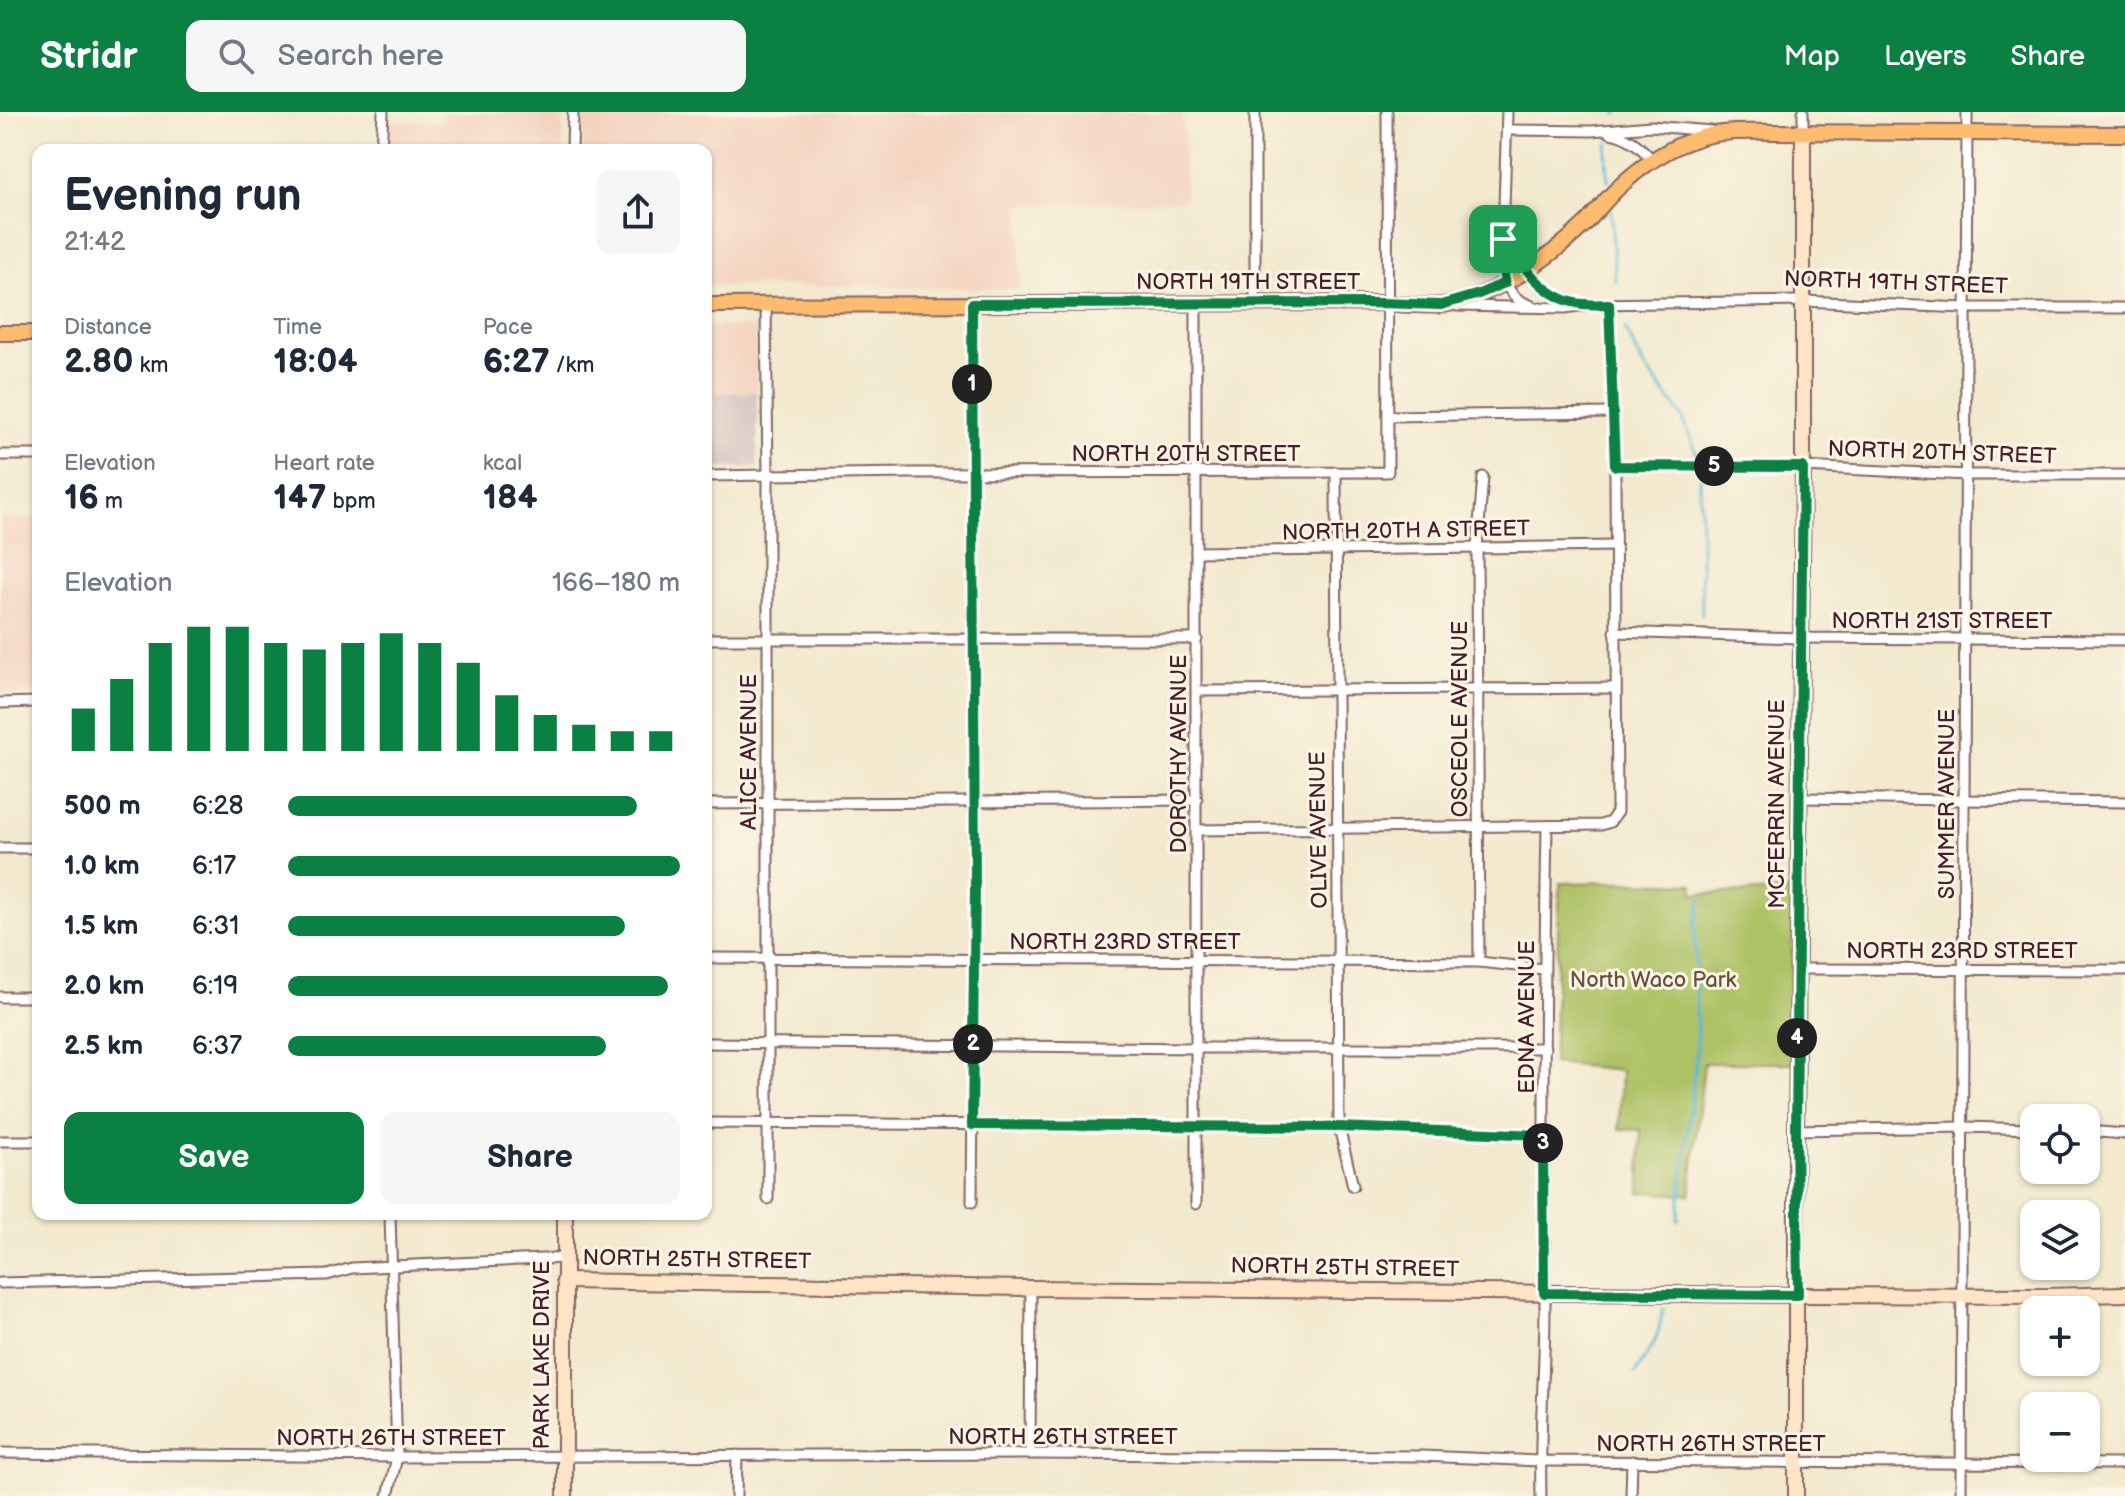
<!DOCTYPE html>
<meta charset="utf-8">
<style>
:root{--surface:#fff;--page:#f6f6f7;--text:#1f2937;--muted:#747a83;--accent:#0b8043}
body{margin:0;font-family:"Balsamiq Sans",sans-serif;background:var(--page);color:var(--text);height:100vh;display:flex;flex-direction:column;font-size:30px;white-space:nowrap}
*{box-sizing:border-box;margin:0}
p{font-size:26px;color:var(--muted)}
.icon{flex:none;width:44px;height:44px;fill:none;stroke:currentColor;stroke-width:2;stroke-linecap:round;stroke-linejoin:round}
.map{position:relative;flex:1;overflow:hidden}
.drawer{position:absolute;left:32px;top:32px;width:680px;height:1076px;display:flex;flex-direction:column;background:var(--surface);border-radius:16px;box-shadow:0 2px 6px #0004}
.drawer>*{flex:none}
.tools{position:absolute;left:2020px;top:992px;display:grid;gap:16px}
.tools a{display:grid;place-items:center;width:80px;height:80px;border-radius:16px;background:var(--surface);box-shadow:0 2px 6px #0004;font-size:40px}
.pin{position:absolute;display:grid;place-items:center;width:68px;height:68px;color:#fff;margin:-34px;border-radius:16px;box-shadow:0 4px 12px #0006}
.km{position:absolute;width:40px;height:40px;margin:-20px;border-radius:50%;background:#222;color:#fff;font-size:22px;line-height:40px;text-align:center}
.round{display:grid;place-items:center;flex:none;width:84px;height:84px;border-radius:16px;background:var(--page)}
.summary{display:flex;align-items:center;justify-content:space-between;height:136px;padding:0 32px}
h1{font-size:44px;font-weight:700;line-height:60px}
.stats{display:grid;grid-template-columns:repeat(3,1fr);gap:12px;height:136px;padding:8px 32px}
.stats div{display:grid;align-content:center}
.stats b{font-size:34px;font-weight:700}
.stats small{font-size:22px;font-weight:400}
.stats p{font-size:22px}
.chart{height:224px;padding:16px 32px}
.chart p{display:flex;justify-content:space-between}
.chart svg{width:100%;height:144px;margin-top:8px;stroke:var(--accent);stroke-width:6}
.button{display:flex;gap:16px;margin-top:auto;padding:16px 32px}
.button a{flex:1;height:92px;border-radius:16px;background:var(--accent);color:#fff;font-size:32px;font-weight:700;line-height:92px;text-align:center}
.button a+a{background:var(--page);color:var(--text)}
ul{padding:0 32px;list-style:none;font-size:26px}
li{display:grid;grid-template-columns:128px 96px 1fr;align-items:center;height:60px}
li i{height:20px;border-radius:10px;background:var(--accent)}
header{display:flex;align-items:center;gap:48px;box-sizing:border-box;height:112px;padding:0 40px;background:var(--accent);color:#fff}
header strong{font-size:38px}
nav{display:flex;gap:44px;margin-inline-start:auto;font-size:28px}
.search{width:560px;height:72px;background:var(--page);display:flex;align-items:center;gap:20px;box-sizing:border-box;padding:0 28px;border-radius:16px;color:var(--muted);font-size:30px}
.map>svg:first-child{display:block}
.built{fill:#f4d3c0}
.industrial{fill:#d0c0bc}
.green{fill:#adc165;stroke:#7c7048;stroke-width:2}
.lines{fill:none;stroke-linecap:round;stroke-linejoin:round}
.stream{stroke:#57b6d5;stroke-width:3}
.street-casing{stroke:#856664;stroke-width:13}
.secondary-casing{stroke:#856664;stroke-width:18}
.primary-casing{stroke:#856664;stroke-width:18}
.street{stroke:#fff;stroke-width:9}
.secondary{stroke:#ffe4c6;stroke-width:14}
.primary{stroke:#febc70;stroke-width:14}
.route-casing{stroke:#fff;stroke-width:16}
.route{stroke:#0b8043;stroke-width:10}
.labels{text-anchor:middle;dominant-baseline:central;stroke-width:6;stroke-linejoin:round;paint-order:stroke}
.street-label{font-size:22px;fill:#4a1f2b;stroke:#fcf5e5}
.park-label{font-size:22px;fill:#68503c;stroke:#fcf5e5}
</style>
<header>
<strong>Stridr</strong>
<div class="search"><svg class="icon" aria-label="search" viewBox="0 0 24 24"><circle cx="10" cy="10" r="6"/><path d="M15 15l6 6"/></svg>Search here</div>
<nav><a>Map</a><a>Layers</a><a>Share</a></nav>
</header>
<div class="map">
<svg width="2125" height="1384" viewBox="0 0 2125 1384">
<rect width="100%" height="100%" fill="#fcf5e5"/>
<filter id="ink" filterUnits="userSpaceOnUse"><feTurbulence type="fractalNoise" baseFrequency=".0125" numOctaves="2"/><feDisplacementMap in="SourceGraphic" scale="16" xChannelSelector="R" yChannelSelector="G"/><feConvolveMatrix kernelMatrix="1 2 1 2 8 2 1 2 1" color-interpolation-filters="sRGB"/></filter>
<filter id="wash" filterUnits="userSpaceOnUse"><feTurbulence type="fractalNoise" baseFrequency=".006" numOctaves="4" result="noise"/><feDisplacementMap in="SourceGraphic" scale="32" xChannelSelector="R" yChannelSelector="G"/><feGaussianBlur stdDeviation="1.8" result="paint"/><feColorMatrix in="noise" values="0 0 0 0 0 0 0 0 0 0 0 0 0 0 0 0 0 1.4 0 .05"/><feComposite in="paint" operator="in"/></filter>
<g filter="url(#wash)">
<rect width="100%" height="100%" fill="#f2e9ce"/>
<!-- built -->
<g class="built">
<polygon points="444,0 563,0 563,38 385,38 387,8 443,10"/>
<polygon points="583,0 1183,0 1185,89 1020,93 1021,177 852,174 706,174 706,38 583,38"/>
<polygon points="706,214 756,215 757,280 706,281"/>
<rect x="0" y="406" width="38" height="175"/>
</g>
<!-- industrial -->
<polygon class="industrial" points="757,280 757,355 713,356 714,281"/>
<!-- green -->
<polygon class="green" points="1630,770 1693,772 1694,782 1792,779 1792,951 1704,951 1690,1083 1640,1080 1641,1018 1619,1017 1621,958 1553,951 1560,771"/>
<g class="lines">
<!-- stream -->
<g class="stream">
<polyline points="1617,2 1618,0"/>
<polyline points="1608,69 1606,39 1608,31"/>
<polyline points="1611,97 1615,169"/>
<polyline points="1625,217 1644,254 1681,302 1698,344"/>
<polyline points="1700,366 1702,503"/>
<polyline points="1678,1108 1697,935 1695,811 1702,787"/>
<polyline points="1635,1262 1657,1226 1663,1197"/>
</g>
</g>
</g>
<g filter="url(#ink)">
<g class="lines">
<!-- street casing -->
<g class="street-casing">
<g id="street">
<polyline points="1803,0 1803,20"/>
<polyline points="1507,18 1591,19 1651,14 1711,19"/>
<path d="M 1610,21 C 1629,24 1641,35 1653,49"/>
<polyline points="381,38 383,0"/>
<polyline points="572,38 573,0"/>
<polyline points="1503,127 1507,0"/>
<polyline points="1196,192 1196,1092"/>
<polyline points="1255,192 1255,0"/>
<polyline points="766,193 768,363 768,1087"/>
<path d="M 1530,193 C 1500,183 1501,154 1503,127 L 1542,175 L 1558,185 L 1582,192"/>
<polyline points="1457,194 1565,196 1592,192 1802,189 1965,196 2125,196"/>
<polyline points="1389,304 1612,301"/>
<polyline points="0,343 38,343"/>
<polyline points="1615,354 1803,355 1966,363 2125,363"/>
<polyline points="1336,360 1339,1015 1353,1074"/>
<polyline points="706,364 909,361 1388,360 1387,0"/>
<polyline points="1196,440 1615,434"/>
<polyline points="1615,520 1800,526 2125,528"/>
<polyline points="706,527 1197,527"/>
<polyline points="1197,579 1615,576"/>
<polyline points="0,591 38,590"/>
<polyline points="1799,686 2125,690"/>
<polyline points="706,692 1197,688"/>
<polyline points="1197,718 1601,713 1610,710 1617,700 1615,363 1609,192"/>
<polyline points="0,736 38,736"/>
<polyline points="706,846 1479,850 1544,857"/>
<polyline points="1479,850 1477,436 1483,365"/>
<polyline points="1798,857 2125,858"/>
<polyline points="0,885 38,885"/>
<polyline points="706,931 1196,936 1545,936"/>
<polyline points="706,1011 1339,1015 1543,1023"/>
<polyline points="1796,1018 1964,1015 2034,1017"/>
<polyline points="2086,1019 2125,1022"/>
<polyline points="0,1029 38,1029"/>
<polyline points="972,1090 975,775 972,192"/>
<polyline points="0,1171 327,1163 352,1156 373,1155 564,1146"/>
<polyline points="0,1341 397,1345 1030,1342 1421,1344 1540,1349 2125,1352"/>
<polyline points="1030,1342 1031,1176"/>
<polyline points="388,1384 397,1345 390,1102"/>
<polyline points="736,1384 737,1343"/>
<path d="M 1541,1384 C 1539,1321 1545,1258 1545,1195 C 1543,1035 1544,874 1547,714"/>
<polyline points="1631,1384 1632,1349"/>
<polyline points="1961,1384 1967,0"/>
</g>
</g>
<!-- secondary casing -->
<g class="secondary-casing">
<g id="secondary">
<polyline points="565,1102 565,1384"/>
<polyline points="564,1169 1031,1176 1798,1183 2046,1184 2125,1182"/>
<polyline points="1796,1384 1796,1018 1803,355 1803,20"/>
</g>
</g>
<!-- primary casing -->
<g class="primary-casing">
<g id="primary">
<path d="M 706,193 L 1380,191 C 1400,192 1422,195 1442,193 C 1493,186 1549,147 1585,112 C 1596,101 1606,87 1618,76 C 1641,54 1671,34 1702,25 C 1725,18 1751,20 1775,20 L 2125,22"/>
<polyline points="0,221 38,221"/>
</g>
</g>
<!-- street -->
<use href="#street" class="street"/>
<!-- secondary -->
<use href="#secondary" class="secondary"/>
<!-- primary -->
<use href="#primary" class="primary"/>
</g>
</g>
<g class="lines" filter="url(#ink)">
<!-- route casing -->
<g class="route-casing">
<path id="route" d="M 1503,127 C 1524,155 1546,189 1583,192 C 1592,193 1601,192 1609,192 L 1615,354 L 1803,355 L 1796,1018 L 1798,1183 L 1544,1181 L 1543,1023 L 1339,1015 L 972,1013 L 975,775 L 972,192 L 1380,191 L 1441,193 L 1479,182 L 1505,171 L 1502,148 Z"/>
</g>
<!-- route -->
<use href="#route" class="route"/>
</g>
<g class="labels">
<!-- street labels -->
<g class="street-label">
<text x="1248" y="170">NORTH 19TH STREET</text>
<text transform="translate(1896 171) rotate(2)">NORTH 19TH STREET</text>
<text transform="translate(1942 341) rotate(2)">NORTH 20TH STREET</text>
<text x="1186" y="342">NORTH 20TH STREET</text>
<text transform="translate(1406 419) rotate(-1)">NORTH 20TH A STREET</text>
<text x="1942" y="509">NORTH 21ST STREET</text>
<text transform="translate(1460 607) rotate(-90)">OSCEOLE AVENUE</text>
<text transform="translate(749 640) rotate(-90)">ALICE AVENUE</text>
<text transform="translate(1179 642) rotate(-90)">DOROTHY AVENUE</text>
<text transform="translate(1777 692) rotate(-90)">MCFERRIN AVENUE</text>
<text transform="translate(1947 692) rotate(-90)">SUMMER AVENUE</text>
<text transform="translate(1319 718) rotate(-91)">OLIVE AVENUE</text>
<text x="1125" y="830">NORTH 23RD STREET</text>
<text x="1962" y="839">NORTH 23RD STREET</text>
<text transform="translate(1527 905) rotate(-90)">EDNA AVENUE</text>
<text transform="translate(697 1148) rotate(1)">NORTH 25TH STREET</text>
<text transform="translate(1345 1156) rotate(1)">NORTH 25TH STREET</text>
<text transform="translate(542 1243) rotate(-90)">PARK LAKE DRIVE</text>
<text x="1063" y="1325">NORTH 26TH STREET</text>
<text x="391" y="1326">NORTH 26TH STREET</text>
<text x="1711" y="1332">NORTH 26TH STREET</text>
</g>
<!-- park labels -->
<g class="park-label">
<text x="1653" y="868">North Waco Park</text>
</g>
</g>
</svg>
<div class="tools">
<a><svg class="icon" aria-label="locate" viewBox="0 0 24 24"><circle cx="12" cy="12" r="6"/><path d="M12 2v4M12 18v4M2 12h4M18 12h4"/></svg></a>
<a><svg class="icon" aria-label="layers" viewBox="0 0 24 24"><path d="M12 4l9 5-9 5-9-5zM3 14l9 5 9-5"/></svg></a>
<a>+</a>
<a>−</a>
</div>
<div class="pin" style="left:1503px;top:127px;background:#1e9e55"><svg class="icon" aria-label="arrive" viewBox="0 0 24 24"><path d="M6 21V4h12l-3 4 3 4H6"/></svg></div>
<b class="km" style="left:972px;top:272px">1</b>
<b class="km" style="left:973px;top:932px">2</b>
<b class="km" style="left:1543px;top:1031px">3</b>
<b class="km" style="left:1797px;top:926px">4</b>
<b class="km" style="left:1714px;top:354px">5</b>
<section class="drawer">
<div class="summary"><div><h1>Evening run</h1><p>21:42</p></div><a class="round"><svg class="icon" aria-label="share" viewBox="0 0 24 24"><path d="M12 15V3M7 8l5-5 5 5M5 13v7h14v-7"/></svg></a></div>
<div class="stats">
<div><p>Distance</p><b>2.80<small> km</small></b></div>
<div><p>Time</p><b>18:04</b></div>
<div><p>Pace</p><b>6:27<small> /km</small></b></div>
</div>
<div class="stats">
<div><p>Elevation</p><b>16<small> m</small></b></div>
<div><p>Heart rate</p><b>147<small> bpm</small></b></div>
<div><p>kcal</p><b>184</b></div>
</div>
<div class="chart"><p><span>Elevation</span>166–180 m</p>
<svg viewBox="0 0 160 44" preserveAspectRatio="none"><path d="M5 44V31M15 44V22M25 44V11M35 44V6M45 44V6M55 44V11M65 44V13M75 44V11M85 44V8M95 44V11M105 44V17M115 44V27M125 44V33M135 44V36M145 44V38M155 44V38"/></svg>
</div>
<ul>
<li><b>500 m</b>6:28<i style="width:89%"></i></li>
<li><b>1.0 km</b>6:17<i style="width:100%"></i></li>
<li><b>1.5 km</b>6:31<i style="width:86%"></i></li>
<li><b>2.0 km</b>6:19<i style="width:97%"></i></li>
<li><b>2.5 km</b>6:37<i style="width:81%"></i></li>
</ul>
<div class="button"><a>Save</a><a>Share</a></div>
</section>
</div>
